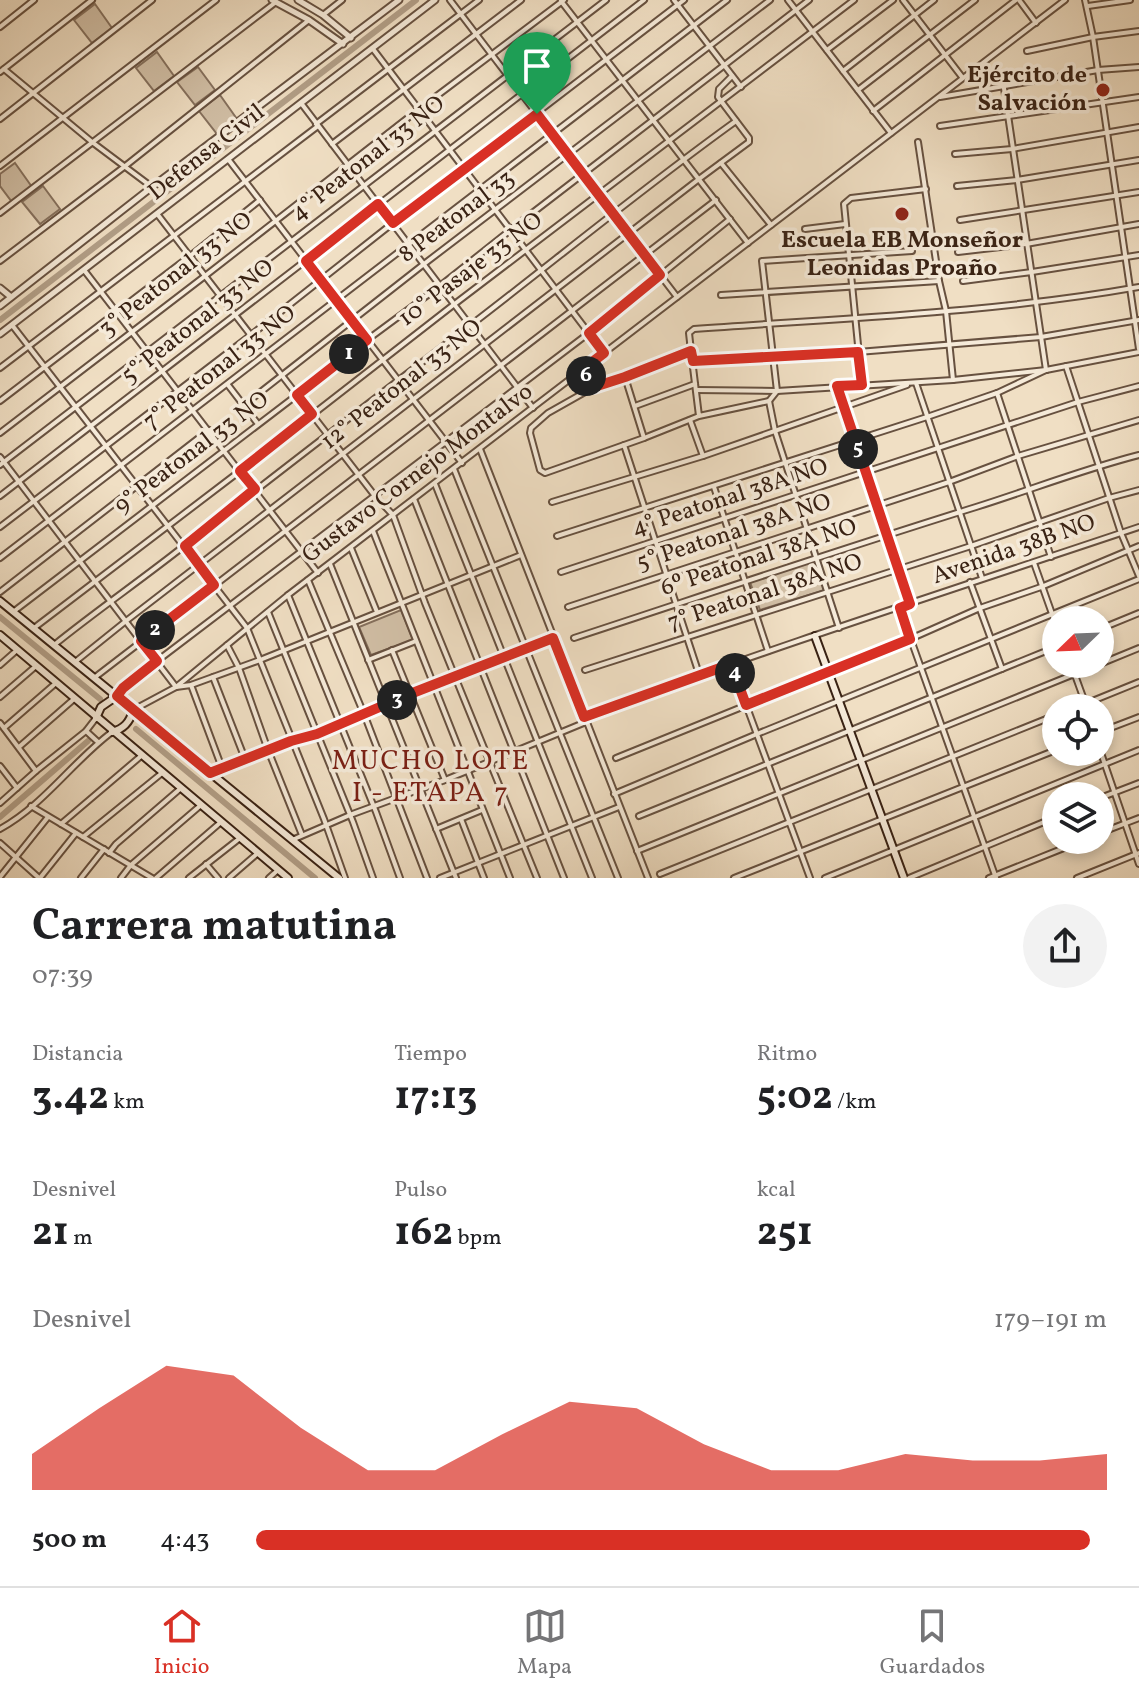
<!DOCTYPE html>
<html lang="es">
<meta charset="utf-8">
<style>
:root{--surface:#fff;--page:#f2f2f2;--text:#202124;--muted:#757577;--line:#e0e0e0;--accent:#d93025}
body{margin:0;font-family:Vollkorn,serif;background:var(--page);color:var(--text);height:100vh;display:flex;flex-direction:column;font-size:30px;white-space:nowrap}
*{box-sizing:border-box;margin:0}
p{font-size:26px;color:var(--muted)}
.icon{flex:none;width:44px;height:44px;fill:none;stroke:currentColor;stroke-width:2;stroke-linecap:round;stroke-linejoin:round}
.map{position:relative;height:878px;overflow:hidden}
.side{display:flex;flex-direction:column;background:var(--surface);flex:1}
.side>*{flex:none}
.needle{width:52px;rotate:247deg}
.tools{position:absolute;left:1042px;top:606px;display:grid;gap:16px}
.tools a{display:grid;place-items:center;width:72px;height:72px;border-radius:50%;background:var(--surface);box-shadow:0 4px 12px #0003;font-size:40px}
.pin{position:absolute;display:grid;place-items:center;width:68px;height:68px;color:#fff;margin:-82px -34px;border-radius:50% 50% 50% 0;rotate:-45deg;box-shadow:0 0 8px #0007}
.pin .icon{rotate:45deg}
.km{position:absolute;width:40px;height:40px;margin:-20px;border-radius:50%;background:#222;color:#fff;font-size:22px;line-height:40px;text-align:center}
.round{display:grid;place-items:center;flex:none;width:84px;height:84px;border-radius:42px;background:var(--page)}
.head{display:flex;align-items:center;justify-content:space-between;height:136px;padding:0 32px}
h1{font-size:44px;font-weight:700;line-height:60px}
.metrics{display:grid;grid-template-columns:repeat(3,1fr);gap:12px;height:136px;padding:8px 32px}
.metrics div{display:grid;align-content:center}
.metrics b{font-size:40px;font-weight:700}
.metrics small{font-size:22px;font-weight:400}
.metrics p{font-size:22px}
.chart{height:224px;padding:16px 32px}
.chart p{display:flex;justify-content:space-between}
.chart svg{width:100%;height:144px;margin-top:8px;fill:var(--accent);opacity:.7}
ul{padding:0 32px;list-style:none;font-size:26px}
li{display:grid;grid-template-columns:128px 96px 1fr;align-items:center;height:60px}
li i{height:20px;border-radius:10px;background:var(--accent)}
.tab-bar{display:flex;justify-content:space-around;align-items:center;height:112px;border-top:2px solid var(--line);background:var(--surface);font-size:22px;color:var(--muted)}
.tab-bar a{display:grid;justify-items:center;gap:4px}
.tab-bar .current{color:var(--accent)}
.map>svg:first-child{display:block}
.green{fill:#d1bfa6;stroke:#85705d;stroke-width:2}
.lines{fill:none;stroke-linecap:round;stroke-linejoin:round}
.canal{stroke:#b29f88;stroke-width:6}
.minor-casing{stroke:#675140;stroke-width:8}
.tertiary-casing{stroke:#675140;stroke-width:9}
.secondary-casing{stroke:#392214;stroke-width:10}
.minor{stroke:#f5ead9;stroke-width:4}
.tertiary{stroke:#f5ead9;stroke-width:5}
.secondary{stroke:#f5ead9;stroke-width:6}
.route-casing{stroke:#fff;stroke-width:16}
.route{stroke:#d93025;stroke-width:10}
.poi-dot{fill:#8f2418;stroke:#f5ead9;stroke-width:3}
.labels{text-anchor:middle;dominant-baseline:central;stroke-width:7;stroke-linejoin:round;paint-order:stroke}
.poi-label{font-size:24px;font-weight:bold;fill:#392214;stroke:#f5ead9;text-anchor:end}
.street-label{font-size:24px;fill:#392214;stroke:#f5ead9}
.quarter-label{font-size:28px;letter-spacing:2px;fill:#7a1f14;stroke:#f5ead9}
</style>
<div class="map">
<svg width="1139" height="878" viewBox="0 0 1139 878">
<rect width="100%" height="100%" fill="#f0dfc4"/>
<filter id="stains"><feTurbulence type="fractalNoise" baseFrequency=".0025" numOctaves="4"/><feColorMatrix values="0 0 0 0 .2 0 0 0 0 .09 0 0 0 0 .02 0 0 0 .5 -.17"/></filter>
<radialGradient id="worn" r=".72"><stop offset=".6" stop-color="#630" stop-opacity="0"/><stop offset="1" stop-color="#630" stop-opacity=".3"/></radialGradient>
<!-- green -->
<g class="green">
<polygon points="95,4 112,28 92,43 74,20"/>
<polygon points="157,52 174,76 154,91 136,68"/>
<polygon points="198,67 215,90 195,105 177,82"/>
<polygon points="220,95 237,119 217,134 199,111"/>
<polygon points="15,163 32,187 12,202 0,186 0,174"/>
<polygon points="43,186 60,209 40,224 22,202"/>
<polygon points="815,560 825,590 760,610 750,582"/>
<polygon points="401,610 413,640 371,655 359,627"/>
</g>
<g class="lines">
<!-- canal -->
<g class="canal">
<polyline points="0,320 416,0"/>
<polyline points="0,617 100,699"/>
<polyline points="136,729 315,878"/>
<polyline points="0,817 88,741"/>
</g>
<!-- minor casing -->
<g class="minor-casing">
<g id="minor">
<polyline points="450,0 677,297"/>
<polyline points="674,0 741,87"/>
<polyline points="788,0 891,133"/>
<polyline points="903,0 962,77"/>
<polyline points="1019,0 1036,23"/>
<polyline points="1085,0 1093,37 1139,349"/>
<polyline points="561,1 748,243"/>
<polyline points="1088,6 1130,0"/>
<polyline points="323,15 342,0"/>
<polyline points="0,27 34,0"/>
<polyline points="373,49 604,353"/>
<polyline points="827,50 893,0"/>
<polyline points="1027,51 1093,37 1139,31"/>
<polyline points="4,69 92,142 152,187"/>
<polyline points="843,71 934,0"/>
<polyline points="0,72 92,0"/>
<path d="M 1002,75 C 1016,174 1032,272 1046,370"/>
<polyline points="858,90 975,0"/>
<polyline points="940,97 1098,70 1139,67"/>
<polyline points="301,103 533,408"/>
<polyline points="873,111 1016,0"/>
<polyline points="0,119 152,0"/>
<polyline points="316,124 479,0"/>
<polyline points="940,126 1139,97"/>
<polyline points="918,142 939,281 946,311 953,380"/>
<polyline points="332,144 521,0"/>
<polyline points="955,154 1012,149 1139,127"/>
<polyline points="228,159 462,463"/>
<polyline points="721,163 771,225"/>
<polyline points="0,166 216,0"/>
<polyline points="957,186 1017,180 1139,160"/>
<polyline points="0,213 276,2"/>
<polyline points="158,215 375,496 393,515 425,603 537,878"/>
<polyline points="960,220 1139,192"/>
<polyline points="805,229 845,224"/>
<polyline points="958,252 1026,244 1139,224"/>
<polyline points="0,261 124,167 309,20"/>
<polyline points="84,270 318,573"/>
<polyline points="963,281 1032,272 1139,255"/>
<polyline points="721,295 939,281"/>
<polyline points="12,325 247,628 324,819 345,878"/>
<path d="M 691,351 L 689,333 L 694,329 C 843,318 992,313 1139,287"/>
<polyline points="693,361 858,352 1041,337 1139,320"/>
<polyline points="1066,366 1121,533 1139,576"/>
<polyline points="0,368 318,126"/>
<polyline points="582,370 594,387"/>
<polyline points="625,377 644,438"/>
<polyline points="916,383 982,578"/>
<polyline points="228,385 258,424"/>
<polyline points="862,385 844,204 851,198 926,189"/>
<polyline points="837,387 910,604"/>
<polyline points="696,390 777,391 953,380 1046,370 1139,352"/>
<polyline points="777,391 762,261 912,251"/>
<polyline points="997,393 1051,557"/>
<polyline points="0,401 190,256 260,200"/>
<polyline points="769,401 775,431 839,628"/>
<polyline points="244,405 424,264 770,0"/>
<polyline points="635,406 695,384"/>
<polyline points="699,416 691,351 625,377 594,387 548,413 531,428 530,433 540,470 545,473 644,438 699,416 769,401 777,391"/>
<polyline points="690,420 703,456"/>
<polyline points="0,433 205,276 418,110 564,0"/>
<polyline points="624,445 699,674"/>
<polyline points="480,449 648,878"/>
<polyline points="0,457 176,687"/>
<polyline points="0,465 606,0"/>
<polyline points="454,469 618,878"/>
<polyline points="435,484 592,878"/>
<polyline points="714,487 768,651"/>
<path d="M 0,496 C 216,332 430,166 644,0"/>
<polyline points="414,499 564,878"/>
<polyline points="552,502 703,456 907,385"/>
<polyline points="0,527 251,335 393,223 684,0"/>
<polyline points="373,531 510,878"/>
<polyline points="557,536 927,417 997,393 1046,370"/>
<polyline points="351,548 377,612"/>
<polyline points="0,558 727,0"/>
<polyline points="1034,563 1056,625"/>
<polyline points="330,564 456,878"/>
<polyline points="561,572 1078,402 1139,386"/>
<polyline points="308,580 366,719 427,878"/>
<polyline points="970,582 1002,669"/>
<polyline points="0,592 209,430"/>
<polyline points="288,595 376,812 400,878"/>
<polyline points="568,607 949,482 1018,456 1139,420"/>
<polyline points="900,609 996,878"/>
<polyline points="13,612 297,395 367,340 440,286 518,224 809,0"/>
<polyline points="268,612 353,822 373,878"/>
<polyline points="34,628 240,471 452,306 854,0"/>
<polyline points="1100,629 1139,613"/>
<path d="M 574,638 C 708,594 841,549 976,507 C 1030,490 1084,469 1139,455"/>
<path d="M 54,645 C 96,611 141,580 184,546 C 278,473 372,400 467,328 C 557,259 644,187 736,121"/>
<polyline points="227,645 239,668 268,750 302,835"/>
<polyline points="392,650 445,780"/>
<polyline points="368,660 416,641"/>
<polyline points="75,662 126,621 699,179 749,142 749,138 718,97 719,89 732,76"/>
<polyline points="731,664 810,878"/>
<polyline points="1071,664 1087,708"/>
<polyline points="1100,664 1139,648"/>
<polyline points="0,665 17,650"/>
<polyline points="585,670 971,546 1109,498 1139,490"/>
<polyline points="213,677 245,759"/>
<polyline points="94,678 716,200"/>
<polyline points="191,685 222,768"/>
<polyline points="176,687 191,685 260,660 521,555"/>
<polyline points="117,696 123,688 157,661 589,333 730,219"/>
<polyline points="0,697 36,666"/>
<polyline points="1075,708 1139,682"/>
<polyline points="133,710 176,687 288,595 1065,0"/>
<path d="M 584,717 C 767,649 954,589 1139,527"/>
<polyline points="0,723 36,771"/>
<polyline points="4,728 56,683"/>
<polyline points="86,731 98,742"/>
<polyline points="1100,732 1139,717"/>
<polyline points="19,747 74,699"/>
<polyline points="1100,750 1139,864"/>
<polyline points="616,758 910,639 980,608 1041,587 1139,546"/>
<polyline points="0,766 17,788"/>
<polyline points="210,773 291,741 317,734 410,694 553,638"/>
<polyline points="614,794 757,734 1139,579"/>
<polyline points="1100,798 1139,783"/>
<polyline points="0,803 36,771 86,731 96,718"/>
<polyline points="31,806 152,878"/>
<polyline points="639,816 1056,647"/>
<polyline points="461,819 484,878"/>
<polyline points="61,824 141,756"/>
<path d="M 0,829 C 44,805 73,761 112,732"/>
<polyline points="436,829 482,810"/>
<polyline points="1100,833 1139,818"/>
<polyline points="83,837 162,773"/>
<polyline points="292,840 350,815 445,780 586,722"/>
<polyline points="0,843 39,878"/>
<polyline points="637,851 1099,664"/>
<polyline points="109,853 116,844 181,788"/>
<polyline points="206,864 218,878"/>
<polyline points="660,874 1056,715"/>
<polyline points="0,877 48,817"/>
<polyline points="40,878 76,833"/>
<polyline points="81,878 104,849"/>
<polyline points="121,878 131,865 201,805"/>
<polyline points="156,878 221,822"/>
<polyline points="189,878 240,838"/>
<polyline points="229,878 258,853"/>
<polyline points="269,878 278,870"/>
<polyline points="440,878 619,807"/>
<polyline points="734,878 1056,750"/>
<polyline points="825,878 1139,750"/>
<polyline points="909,878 1056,817"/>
<polyline points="989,878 1084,840"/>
<polyline points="1077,878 1139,853"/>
</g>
</g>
<!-- tertiary casing -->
<g class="tertiary-casing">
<g id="tertiary">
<polyline points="272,0 309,20 343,44"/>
<polyline points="298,0 323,15 351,38"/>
<polyline points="0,288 11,297"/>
<polyline points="0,306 152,187 399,0"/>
<polyline points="0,334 435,0"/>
</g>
</g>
<!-- secondary casing -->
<g class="secondary-casing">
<g id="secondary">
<polyline points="0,601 339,878"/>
<polyline points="0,635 288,878"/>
<polyline points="815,636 904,878"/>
<polyline points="96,718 101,707 117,696"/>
<path d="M 112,732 C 124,729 130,722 133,710"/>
</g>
</g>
<!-- minor -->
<use href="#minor" class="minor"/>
<!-- tertiary -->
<use href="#tertiary" class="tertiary"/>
<!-- secondary -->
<use href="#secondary" class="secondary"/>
</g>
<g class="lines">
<!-- route casing -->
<g class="route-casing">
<polygon id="route" points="537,114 660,275 589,333 604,353 582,370 594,387 625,377 691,351 693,361 858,352 862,385 837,386 910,604 900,608 910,639 746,705 731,664 584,717 553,638 410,694 317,734 291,741 210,773 117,696 123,688 157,661 141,641 214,585 185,546 255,489 240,471 312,414 297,395 367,340 306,261 378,204 393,223"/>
</g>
<!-- route -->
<use href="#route" class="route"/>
</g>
<!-- markers -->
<g class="poi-dot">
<circle cx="1103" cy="90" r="8"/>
<circle cx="902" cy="214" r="8"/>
</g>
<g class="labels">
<!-- poi labels -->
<g class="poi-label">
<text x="1087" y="76">Ejército de<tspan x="1087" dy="28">Salvación</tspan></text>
<text x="902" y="241" text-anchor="middle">Escuela EB Monseñor<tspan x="902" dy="28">Leonidas Proaño</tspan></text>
</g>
<!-- street labels -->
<g class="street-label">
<text transform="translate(207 153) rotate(-38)">Defensa Civil</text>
<text transform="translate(368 159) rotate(-38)">4° Peatonal 33 NO</text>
<text transform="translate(457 217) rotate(-37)">8 Peatonal 33</text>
<text transform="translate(471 270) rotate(-37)">10° Pasaje 33 NO</text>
<text transform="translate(176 275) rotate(-38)">3° Peatonal 33 NO</text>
<text transform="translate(198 322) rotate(-38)">5° Peatonal 33 NO</text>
<text transform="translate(220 368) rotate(-38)">7° Peatonal 33 NO</text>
<text transform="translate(402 385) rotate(-38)">12° Peatonal 33 NO</text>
<text transform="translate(192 453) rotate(-37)">9° Peatonal 33 NO</text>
<text transform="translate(418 474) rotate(-37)">Gustavo Cornejo Montalvo</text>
<text transform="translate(730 498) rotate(-18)">4° Peatonal 38A NO</text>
<text transform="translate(734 533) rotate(-18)">5° Peatonal 38A NO</text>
<text transform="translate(1014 550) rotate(-19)">Avenida 38B NO</text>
<text transform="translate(759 558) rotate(-18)">6º Peatonal 38A NO</text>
<text transform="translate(765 593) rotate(-18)">7° Peatonal 38A NO</text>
</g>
<!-- quarter labels -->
<g class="quarter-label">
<text x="431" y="761">MUCHO LOTE<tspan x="431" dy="32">I - ETAPA 7</tspan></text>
</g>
</g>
<rect width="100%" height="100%" filter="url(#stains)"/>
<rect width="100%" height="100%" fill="url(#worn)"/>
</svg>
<div class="tools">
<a><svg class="needle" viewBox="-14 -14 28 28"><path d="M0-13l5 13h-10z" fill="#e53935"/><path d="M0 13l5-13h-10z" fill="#757577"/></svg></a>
<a><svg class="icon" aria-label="locate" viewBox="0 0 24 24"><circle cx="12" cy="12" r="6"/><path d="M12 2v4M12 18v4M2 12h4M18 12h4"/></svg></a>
<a><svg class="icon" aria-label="layers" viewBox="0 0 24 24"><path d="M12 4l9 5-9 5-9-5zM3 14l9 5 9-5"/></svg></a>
</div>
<div class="pin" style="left:537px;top:114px;background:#1e9e55"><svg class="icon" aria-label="arrive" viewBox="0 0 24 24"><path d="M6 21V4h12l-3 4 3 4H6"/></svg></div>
<b class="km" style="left:349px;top:354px">1</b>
<b class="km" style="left:155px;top:630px">2</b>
<b class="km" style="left:397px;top:700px">3</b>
<b class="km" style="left:735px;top:673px">4</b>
<b class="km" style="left:858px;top:449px">5</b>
<b class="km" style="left:586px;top:376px">6</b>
</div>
<section class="side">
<div class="head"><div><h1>Carrera matutina</h1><p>07:39</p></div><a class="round"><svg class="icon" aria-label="share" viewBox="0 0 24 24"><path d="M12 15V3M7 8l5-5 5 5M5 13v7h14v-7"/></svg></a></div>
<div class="metrics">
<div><p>Distancia</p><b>3.42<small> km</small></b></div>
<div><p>Tiempo</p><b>17:13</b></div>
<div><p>Ritmo</p><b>5:02<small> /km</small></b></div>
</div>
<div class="metrics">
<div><p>Desnivel</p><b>21<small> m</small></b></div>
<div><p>Pulso</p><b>162<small> bpm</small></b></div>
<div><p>kcal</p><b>251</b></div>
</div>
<div class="chart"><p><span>Desnivel</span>179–191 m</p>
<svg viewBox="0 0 160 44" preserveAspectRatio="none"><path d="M0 44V33L10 19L20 6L30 9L40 25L50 38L60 38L70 27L80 17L90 19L100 30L110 38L120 38L130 33L140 35L150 35L160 33V44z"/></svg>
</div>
<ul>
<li><b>500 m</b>4:43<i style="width:98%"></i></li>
</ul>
</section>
<nav class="tab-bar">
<a class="current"><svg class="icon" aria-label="home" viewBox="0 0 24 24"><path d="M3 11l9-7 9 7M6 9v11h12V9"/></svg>Inicio</a>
<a><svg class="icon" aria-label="map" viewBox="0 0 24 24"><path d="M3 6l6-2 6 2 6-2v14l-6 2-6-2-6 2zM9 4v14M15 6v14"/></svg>Mapa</a>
<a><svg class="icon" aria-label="saved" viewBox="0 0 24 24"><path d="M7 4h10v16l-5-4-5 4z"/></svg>Guardados</a>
</nav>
